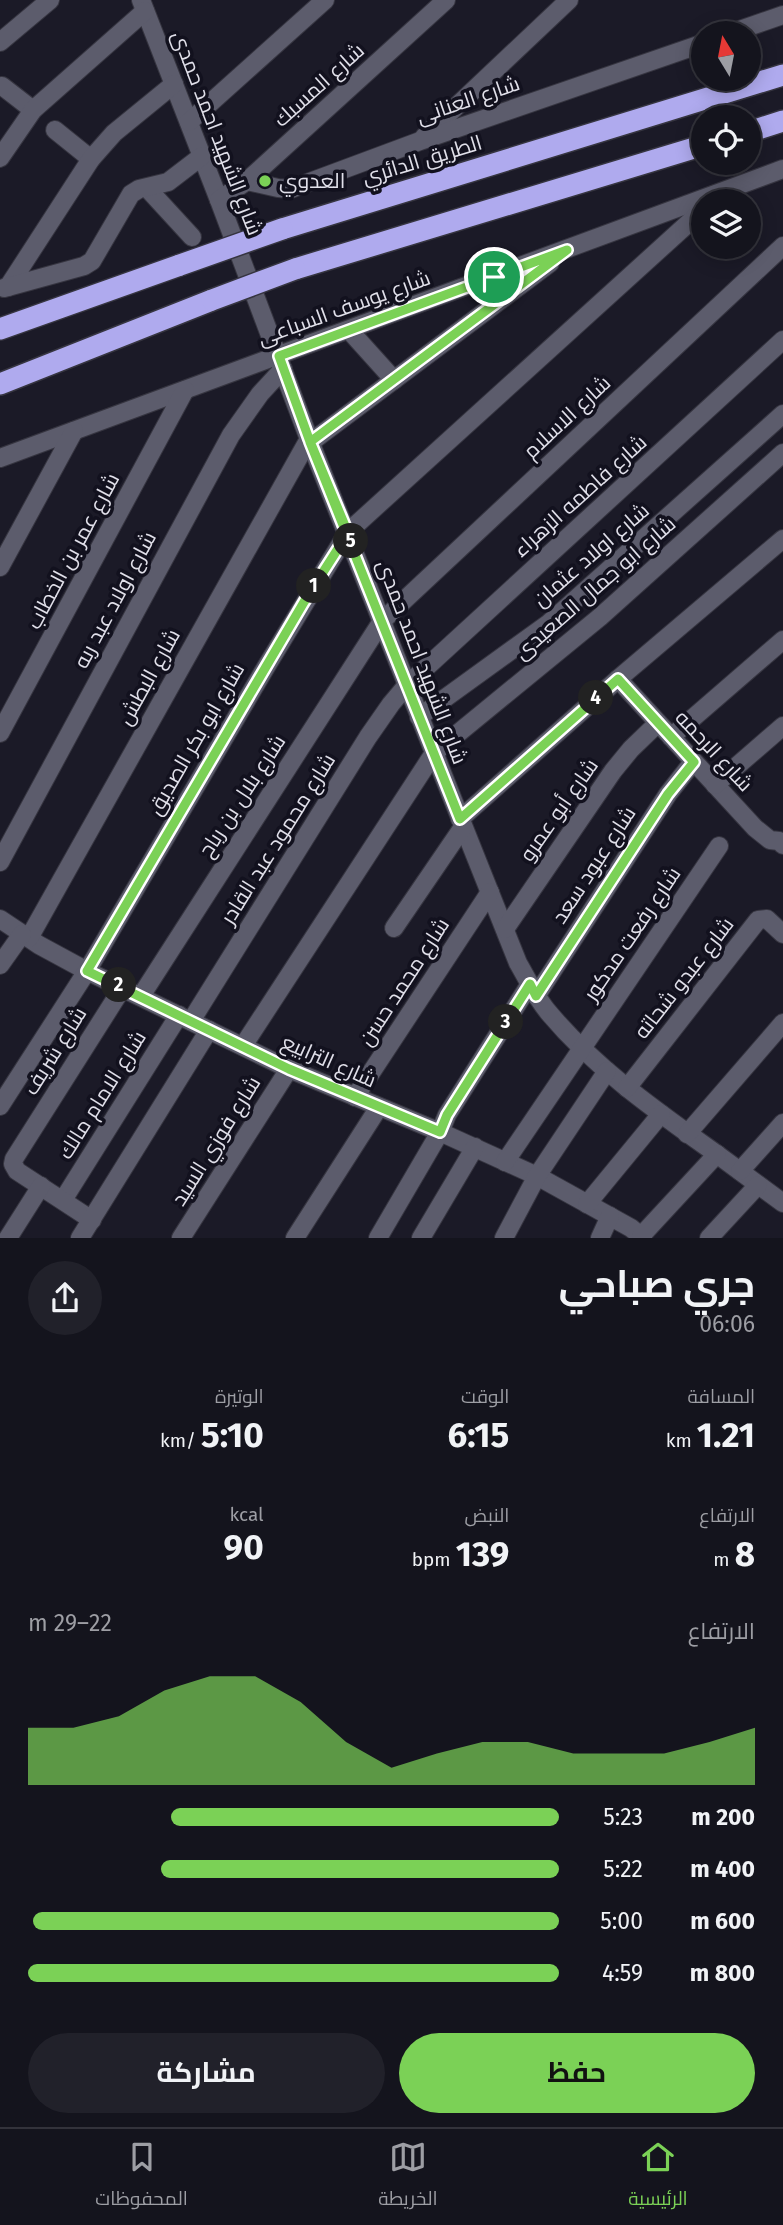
<!DOCTYPE html>
<html lang="ar">
<meta charset="utf-8">
<style>
:root{--surface:#14141d;--page:#21212a;--text:#f1f3f6;--muted:#9d9ea4;--line:#33333b;--accent:#7bd156}
body{margin:0;font-family:"Fira Sans",Cairo,sans-serif;background:var(--page);color:var(--text);direction:rtl;height:100vh;display:flex;flex-direction:column;font-size:26px;white-space:nowrap}
*{box-sizing:border-box;margin:0}
p{font-size:23px;color:var(--muted)}
.icon{flex:none;width:38px;height:38px;fill:none;stroke:currentColor;stroke-width:2;stroke-linecap:round;stroke-linejoin:round}
.map{position:relative;height:1238px;overflow:hidden;direction:ltr}
.side{display:flex;flex-direction:column;background:var(--surface);flex:1}
.side>*{flex:none}
.needle{width:46px;rotate:350deg}
.buttons{position:absolute;left:691px;top:21px;display:grid;gap:14px}
.buttons a{display:grid;place-items:center;width:70px;height:70px;border-radius:50%;background:var(--surface);box-shadow:0 4px 18px #0003,0 0 0 2px var(--line);font-size:35px}
.pin{position:absolute;display:grid;place-items:center;width:60px;height:60px;color:#fff;margin:-30px;border:4px solid #fff;border-radius:50%;box-shadow:0 2px 7px #0007}
.km{position:absolute;width:35px;height:35px;margin:-18px;border-radius:50%;background:#222;color:#fff;font-size:19px;line-height:35px;text-align:center}
.round{display:grid;place-items:center;flex:none;width:74px;height:74px;border-radius:37px;background:var(--page)}
.head{display:flex;align-items:center;justify-content:space-between;height:119px;padding:0 28px}
h1{font-size:38px;font-weight:700;line-height:52px}
.figures{display:grid;grid-template-columns:repeat(3,1fr);gap:10px;height:119px;padding:7px 28px}
.figures div{display:grid;align-content:center}
.figures b{font-size:35px;font-weight:700}
.figures small{font-size:19px;font-weight:400}
.figures p{font-size:19px}
.chart{height:196px;padding:14px 28px}
.chart p{display:flex;justify-content:space-between}
.chart svg{width:100%;height:126px;margin-top:7px;fill:var(--accent);opacity:.7}
.button{display:flex;gap:14px;margin-top:auto;padding:14px 28px}
.button a{flex:1;height:80px;border-radius:42px;background:var(--accent);color:#111;font-size:28px;font-weight:700;line-height:80px;text-align:center}
.button a+a{background:var(--page);color:var(--text)}
ul{padding:0 28px;list-style:none;font-size:23px}
li{display:grid;grid-template-columns:112px 84px 1fr;align-items:center;height:52px}
li i{height:18px;border-radius:9px;background:var(--accent)}
.dock{display:flex;justify-content:space-around;align-items:center;height:98px;border-top:2px solid var(--line);background:var(--surface);font-size:19px;color:var(--muted)}
.dock a{display:grid;justify-items:center;gap:4px}
.dock .current{color:var(--accent)}
.map>svg:first-child{display:block}
.lines{fill:none;stroke-linecap:round;stroke-linejoin:round}
.street-casing{stroke:#363540;stroke-width:20}
.highway-casing{stroke:#363540;stroke-width:24}
.street{stroke:#5c5c6c;stroke-width:18}
.highway{stroke:#afaaee;stroke-width:21}
.highway-bridge-casing{stroke:#363540;stroke-width:24;stroke-linecap:butt}
.highway-bridge{stroke:#afaaee;stroke-width:21}
.route-casing{stroke:#fff;stroke-width:14}
.route{stroke:#7bd156;stroke-width:9}
.poi-dot{fill:#7bd156;stroke:#12111e;stroke-width:2.5}
.labels{text-anchor:middle;dominant-baseline:central;stroke-width:7;stroke-linejoin:round;paint-order:stroke}
.street-label{font-size:21px;fill:#e1e0ea;stroke:#12111e}
.poi-label{font-size:21px;fill:#e1e0ea;stroke:#12111e;text-anchor:start}
</style>
<div class="map">
<svg width="783" height="1238" viewBox="0 0 783 1238">
<rect width="100%" height="100%" fill="#1b1a27"/>
<g class="lines">
<!-- street casing -->
<g class="street-casing">
<g id="street">
<path d="M 141,0 L 219,200 L 309,439 L 518,963 C 528,980 536,998 549,1013 C 597,1070 658,1112 718,1155 C 740,1171 761,1187 783,1203"/>
<polyline points="731,33 783,15"/>
<polyline points="0,42 50,0"/>
<polyline points="2,86 33,110"/>
<polyline points="189,122 325,0"/>
<polyline points="55,130 91,159"/>
<polyline points="424,137 569,0"/>
<polyline points="0,158 33,110 145,11"/>
<polyline points="247,181 278,188 291,189 420,141 704,43"/>
<polyline points="147,188 192,237"/>
<polyline points="219,200 247,181 446,0"/>
<polyline points="8,287 91,159 114,133 174,84"/>
<polyline points="4,288 84,266 92,261 131,194 139,189 168,182 202,156"/>
<polyline points="349,330 394,380"/>
<polyline points="311,442 550,263"/>
<polyline points="0,458 783,169"/>
<polyline points="0,567 74,431"/>
<polyline points="618,679 755,828 770,840 779,841 783,845"/>
<polyline points="419,717 549,623 783,414"/>
<polyline points="0,733 185,390"/>
<polyline points="671,737 783,640"/>
<polyline points="715,785 783,726"/>
<polyline points="460,819 618,679 783,539"/>
<polyline points="0,862 231,435 260,394 283,369"/>
<polyline points="0,919 39,945 87,971 289,1069 440,1132 537,1176 631,1228 643,1238"/>
<polyline points="394,928 463,827"/>
<polyline points="505,929 613,771 631,749 658,723"/>
<polyline points="29,938 309,439"/>
<polyline points="0,965 22,934"/>
<polyline points="141,996 382,621 783,246"/>
<polyline points="536,996 668,794 693,762"/>
<polyline points="191,1021 368,737 391,704 407,685 783,340"/>
<polyline points="243,1046 434,753 600,617 783,453"/>
<polyline points="627,1088 758,920 767,919 783,934"/>
<polyline points="355,1097 490,892"/>
<polyline points="0,1106 87,971 266,667 348,532 704,209"/>
<polyline points="687,1134 783,1023"/>
<polyline points="505,1162 719,846"/>
<polyline points="740,1171 783,1123"/>
<polyline points="63,1200 179,1015"/>
<polyline points="587,1204 661,1114"/>
<polyline points="92,1220 17,1171 13,1164 14,1159 123,987"/>
<polyline points="641,1236 717,1154"/>
<polyline points="8,1238 41,1186"/>
<polyline points="80,1238 209,1030"/>
<polyline points="181,1238 289,1069"/>
<polyline points="295,1238 379,1107"/>
<polyline points="378,1238 440,1132 447,1115 530,984"/>
<polyline points="421,1238 475,1147"/>
<polyline points="504,1238 537,1176 607,1071"/>
<polyline points="600,1238 610,1216"/>
<polyline points="709,1238 758,1185"/>
</g>
</g>
<!-- highway casing -->
<g class="highway-casing">
<g id="highway">
<polyline points="749,132 783,121"/>
<polyline points="282,229 783,75"/>
<polyline points="295,269 704,145"/>
<polyline points="0,329 180,265"/>
<polyline points="0,384 212,300"/>
</g>
</g>
<!-- street -->
<use href="#street" class="street"/>
<!-- highway -->
<use href="#highway" class="highway"/>
<!-- highway-bridge casing -->
<g class="highway-bridge-casing">
<g id="highway-bridge">
<polyline points="180,265 282,229"/>
<polyline points="212,300 295,269"/>
</g>
</g>
<!-- highway-bridge -->
<use href="#highway-bridge" class="highway-bridge"/>
</g>
<g class="lines">
<!-- route casing -->
<g class="route-casing">
<polyline id="route" points="494,277 279,356 309,439 348,533 304,602 87,971 289,1069 440,1132 447,1115 530,984 536,996 668,794 694,762 618,679 460,819 310,442 567,250 494,277"/>
</g>
<!-- route -->
<use href="#route" class="route"/>
</g>
<!-- markers -->
<circle class="poi-dot" cx="265" cy="181" r="7"/>
<g class="labels">
<!-- street labels -->
<g class="street-label">
<text transform="translate(319 85) rotate(-42)">شارع المسبك</text>
<text transform="translate(468 100) rotate(-19)">شارع العنانى</text>
<text transform="translate(217 133) rotate(69)">شارع الشهيد احمد حمدى</text>
<text transform="translate(422 160) rotate(-17)">الطريق الدائري</text>
<text transform="translate(344 308) rotate(-20)">شارع يوسف السباعى</text>
<text transform="translate(567 417) rotate(-43)">شارع الاسلام</text>
<text transform="translate(580 496) rotate(-42)">شارع فاطمه الزهراء</text>
<text transform="translate(73 551) rotate(-62)">شارع عمر بن الخطاب</text>
<text transform="translate(591 555) rotate(-41)">شارع اولاد عثمان</text>
<text transform="translate(595 588) rotate(-41)">شارع ابو جمال الصعيدى</text>
<text transform="translate(115 600) rotate(-62)">شارع اولاد عبد ربه</text>
<text transform="translate(422 662) rotate(69)">شارع الشهيد احمد حمدى</text>
<text transform="translate(149 677) rotate(-61)">شارع البطش</text>
<text transform="translate(196 739) rotate(-60)">شارع ابو بكر الصديق</text>
<text transform="translate(714 751) rotate(47)">شارع الرحمه</text>
<text transform="translate(242 796) rotate(-57)">شارع بلال بن رباح</text>
<text transform="translate(559 810) rotate(-55)">شارع أبو عمرو</text>
<text transform="translate(278 839) rotate(-58)">شارع محمود عبد القادر</text>
<text transform="translate(594 865) rotate(-57)">شارع عبود سعد</text>
<text transform="translate(632 934) rotate(-56)">شارع رفعت مدكور</text>
<text transform="translate(684 978) rotate(-52)">شارع عبدو شحاته</text>
<text transform="translate(404 982) rotate(-57)">شارع محمد حسن</text>
<text transform="translate(55 1051) rotate(-58)">شارع شريف</text>
<text transform="translate(329 1061) rotate(24)">شارع الترابيع</text>
<text transform="translate(102 1095) rotate(-58)">شارع الامام مالك</text>
<text transform="translate(216 1141) rotate(-58)">شارع فوزي السيد</text>
</g>
<!-- poi labels -->
<g class="poi-label">
<text x="279" y="181">العدوي</text>
</g>
</g>
</svg>
<div class="buttons">
<a><svg class="needle" viewBox="-14 -14 28 28"><path d="M0-13l5 13h-10z" fill="#e53935"/><path d="M0 13l5-13h-10z" fill="#9d9ea4"/></svg></a>
<a><svg class="icon" aria-label="locate" viewBox="0 0 24 24"><circle cx="12" cy="12" r="6"/><path d="M12 2v4M12 18v4M2 12h4M18 12h4"/></svg></a>
<a><svg class="icon" aria-label="layers" viewBox="0 0 24 24"><path d="M12 4l9 5-9 5-9-5zM3 14l9 5 9-5"/></svg></a>
</div>
<div class="pin" style="left:494px;top:277px;background:#1e9e55"><svg class="icon" aria-label="arrive" viewBox="0 0 24 24"><path d="M6 21V4h12l-3 4 3 4H6"/></svg></div>
<b class="km" style="left:314px;top:586px">1</b>
<b class="km" style="left:119px;top:985px">2</b>
<b class="km" style="left:506px;top:1022px">3</b>
<b class="km" style="left:596px;top:698px">4</b>
<b class="km" style="left:351px;top:541px">5</b>
</div>
<section class="side">
<div class="head"><div><h1>جري صباحي</h1><p>06:06</p></div><a class="round"><svg class="icon" aria-label="share" viewBox="0 0 24 24"><path d="M12 15V3M7 8l5-5 5 5M5 13v7h14v-7"/></svg></a></div>
<div class="figures">
<div><p>المسافة</p><b>1.21<small> km</small></b></div>
<div><p>الوقت</p><b>6:15</b></div>
<div><p>الوتيرة</p><b>5:10<small> /km</small></b></div>
</div>
<div class="figures">
<div><p>الارتفاع</p><b>8<small> m</small></b></div>
<div><p>النبض</p><b>139<small> bpm</small></b></div>
<div><p>kcal</p><b>90</b></div>
</div>
<div class="chart"><p><span>الارتفاع</span>22–29 m</p>
<svg viewBox="0 0 160 44" preserveAspectRatio="none"><path d="M0 44V24L10 24L20 20L30 11L40 6L50 6L60 15L70 29L80 38L90 33L100 29L110 29L120 33L130 33L140 33L150 29L160 24V44z"/></svg>
</div>
<ul>
<li><b>200 m</b>5:23<i style="width:73%"></i></li>
<li><b>400 m</b>5:22<i style="width:75%"></i></li>
<li><b>600 m</b>5:00<i style="width:99%"></i></li>
<li><b>800 m</b>4:59<i style="width:100%"></i></li>
</ul>
<div class="button"><a>حفظ</a><a>مشاركة</a></div>
</section>
<nav class="dock">
<a class="current"><svg class="icon" aria-label="home" viewBox="0 0 24 24"><path d="M3 11l9-7 9 7M6 9v11h12V9"/></svg>الرئيسية</a>
<a><svg class="icon" aria-label="map" viewBox="0 0 24 24"><path d="M3 6l6-2 6 2 6-2v14l-6 2-6-2-6 2zM9 4v14M15 6v14"/></svg>الخريطة</a>
<a><svg class="icon" aria-label="saved" viewBox="0 0 24 24"><path d="M7 4h10v16l-5-4-5 4z"/></svg>المحفوظات</a>
</nav>
